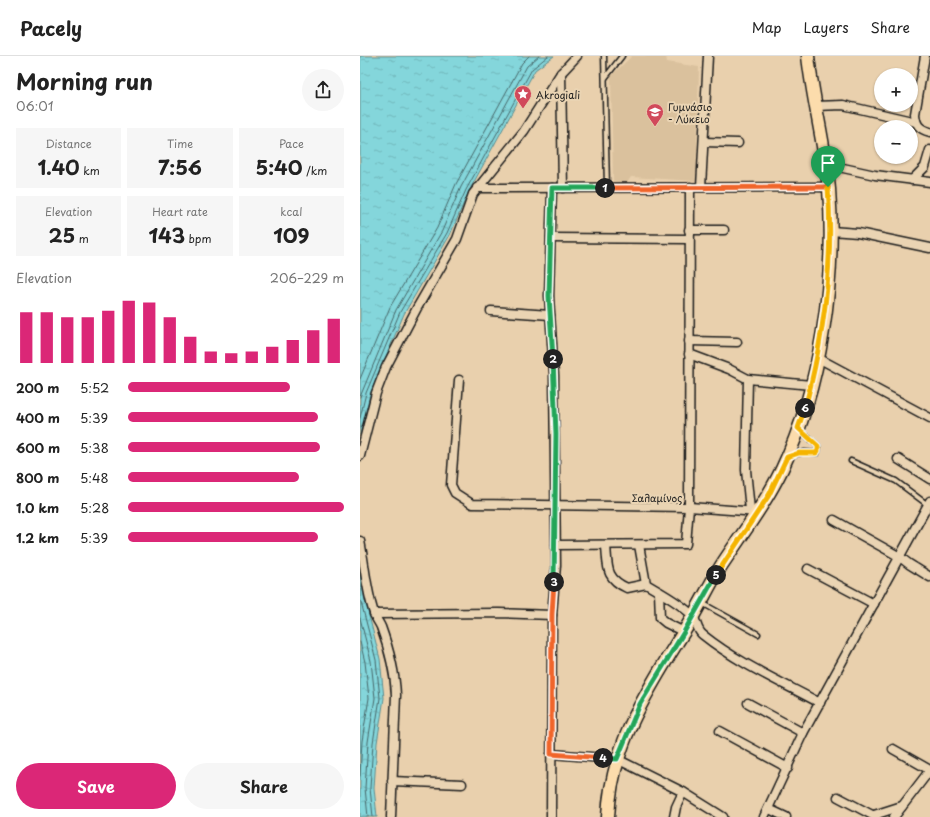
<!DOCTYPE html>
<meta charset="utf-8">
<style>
:root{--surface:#fff;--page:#f6f6f6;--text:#222;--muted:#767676;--line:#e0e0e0;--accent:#db2777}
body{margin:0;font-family:"Playpen Sans",sans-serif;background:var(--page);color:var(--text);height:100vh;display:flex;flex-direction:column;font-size:15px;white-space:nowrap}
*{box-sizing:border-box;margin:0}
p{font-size:13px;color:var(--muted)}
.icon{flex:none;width:22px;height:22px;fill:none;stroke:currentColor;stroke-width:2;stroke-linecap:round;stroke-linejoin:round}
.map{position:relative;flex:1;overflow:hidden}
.drawer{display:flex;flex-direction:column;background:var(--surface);width:360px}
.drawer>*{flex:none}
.fabs{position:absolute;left:514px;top:12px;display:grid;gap:8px}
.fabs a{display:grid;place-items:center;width:44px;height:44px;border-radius:50%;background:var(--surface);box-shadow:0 1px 3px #0004;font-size:20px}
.pin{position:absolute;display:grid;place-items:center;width:34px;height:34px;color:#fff;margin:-41px -17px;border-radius:50% 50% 50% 0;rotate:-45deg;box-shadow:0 0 4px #0007}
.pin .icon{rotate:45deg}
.km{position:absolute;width:20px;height:20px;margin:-10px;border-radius:50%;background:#222;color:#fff;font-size:11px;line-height:20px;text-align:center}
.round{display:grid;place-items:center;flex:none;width:42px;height:42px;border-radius:21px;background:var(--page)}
.head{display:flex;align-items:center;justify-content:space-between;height:68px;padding:0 16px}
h1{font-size:22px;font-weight:700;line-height:30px}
.stats{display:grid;grid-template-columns:repeat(3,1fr);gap:6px;height:68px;padding:4px 16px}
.stats div{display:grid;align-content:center;border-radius:0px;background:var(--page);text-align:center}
.stats b{font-size:20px;font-weight:700}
.stats small{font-size:11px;font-weight:400}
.stats p{font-size:11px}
.chart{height:112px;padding:8px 16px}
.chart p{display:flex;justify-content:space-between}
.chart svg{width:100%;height:72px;margin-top:4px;stroke:var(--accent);stroke-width:6}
.button{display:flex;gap:8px;margin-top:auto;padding:8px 16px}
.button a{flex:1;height:46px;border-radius:24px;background:var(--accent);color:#fff;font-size:16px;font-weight:700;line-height:46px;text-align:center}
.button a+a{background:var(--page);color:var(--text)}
ul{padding:0 16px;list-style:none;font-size:13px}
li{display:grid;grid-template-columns:64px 48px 1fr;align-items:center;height:30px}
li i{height:10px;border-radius:5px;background:var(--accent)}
header{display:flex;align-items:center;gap:24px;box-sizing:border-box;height:56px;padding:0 20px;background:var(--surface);border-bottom:1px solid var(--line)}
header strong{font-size:19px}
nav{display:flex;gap:22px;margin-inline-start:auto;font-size:14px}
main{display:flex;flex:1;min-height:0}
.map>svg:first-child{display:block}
.built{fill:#dac19d}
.water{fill:url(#water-ripples);stroke:#5a8c8f}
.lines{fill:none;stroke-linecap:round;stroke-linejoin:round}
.shore{stroke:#466668;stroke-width:1}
.service-casing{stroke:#1c1c1c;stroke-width:7}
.minor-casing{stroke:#1c1c1c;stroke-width:11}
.primary-casing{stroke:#1c1c1c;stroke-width:15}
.service{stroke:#ead4b3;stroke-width:4}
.minor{stroke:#ead4b3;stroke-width:8}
.primary{stroke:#fcdcac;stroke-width:12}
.split-1-casing{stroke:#fff;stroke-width:8}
.split-2-casing{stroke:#fff;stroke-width:8}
.split-3-casing{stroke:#fff;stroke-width:8}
.split-4-casing{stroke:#fff;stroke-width:8}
.split-5-casing{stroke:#fff;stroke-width:8}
.split-6-casing{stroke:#fff;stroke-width:8}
.split-7-casing{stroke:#fff;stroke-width:8}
.split-1{stroke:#f0652b;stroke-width:5}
.split-2{stroke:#22a559;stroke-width:5}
.split-3{stroke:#22a559;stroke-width:5}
.split-4{stroke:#f0652b;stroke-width:5}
.split-5{stroke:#22a559;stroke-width:5}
.split-6{stroke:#f5b400;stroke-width:5}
.split-7{stroke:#f5b400;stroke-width:5}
.labels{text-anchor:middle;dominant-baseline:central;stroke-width:4;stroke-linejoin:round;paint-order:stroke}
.poi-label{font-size:10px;fill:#1c1c1c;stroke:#ead4b3;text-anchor:start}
.street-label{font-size:10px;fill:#1c1c1c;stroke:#ead4b3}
</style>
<header>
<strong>Pacely</strong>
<nav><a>Map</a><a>Layers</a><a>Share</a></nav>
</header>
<main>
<section class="drawer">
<div class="head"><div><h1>Morning run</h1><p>06:01</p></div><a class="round"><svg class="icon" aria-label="share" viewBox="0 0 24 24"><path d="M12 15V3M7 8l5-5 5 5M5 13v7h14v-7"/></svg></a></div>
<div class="stats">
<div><p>Distance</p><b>1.40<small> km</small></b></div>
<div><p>Time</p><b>7:56</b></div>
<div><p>Pace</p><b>5:40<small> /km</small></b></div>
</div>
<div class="stats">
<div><p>Elevation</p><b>25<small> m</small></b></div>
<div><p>Heart rate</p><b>143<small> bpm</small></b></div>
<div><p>kcal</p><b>109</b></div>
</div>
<div class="chart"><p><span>Elevation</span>206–229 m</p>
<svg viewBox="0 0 160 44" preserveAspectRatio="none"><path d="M5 44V13M15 44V13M25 44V16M35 44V16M45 44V12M55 44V6M65 44V7M75 44V16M85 44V28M95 44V37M105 44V38M115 44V37M125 44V34M135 44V30M145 44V24M155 44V17"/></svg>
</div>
<ul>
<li><b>200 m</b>5:52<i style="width:75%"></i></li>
<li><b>400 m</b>5:39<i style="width:88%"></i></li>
<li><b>600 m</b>5:38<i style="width:89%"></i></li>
<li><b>800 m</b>5:48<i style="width:79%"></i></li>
<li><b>1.0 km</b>5:28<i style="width:100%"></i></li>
<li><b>1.2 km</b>5:39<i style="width:88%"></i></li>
</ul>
<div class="button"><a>Save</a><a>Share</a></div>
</section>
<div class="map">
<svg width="570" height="761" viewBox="0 0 570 761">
<defs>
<pattern id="water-ripples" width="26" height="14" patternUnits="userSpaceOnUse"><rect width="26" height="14" fill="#84d6db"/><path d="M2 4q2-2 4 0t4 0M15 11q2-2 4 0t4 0" fill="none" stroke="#71b7bb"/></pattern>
</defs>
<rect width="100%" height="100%" fill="#e9d0ad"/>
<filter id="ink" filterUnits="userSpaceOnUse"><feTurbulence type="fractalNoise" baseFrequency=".025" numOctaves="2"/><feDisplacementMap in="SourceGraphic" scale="8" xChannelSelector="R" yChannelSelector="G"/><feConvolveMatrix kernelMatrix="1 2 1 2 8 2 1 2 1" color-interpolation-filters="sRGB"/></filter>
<g filter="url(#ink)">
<!-- built -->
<polygon class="built" points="272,0 306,0 307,6 339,11 336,125 271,121 267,127 253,125 251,20"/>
<!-- water -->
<g class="water">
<polygon points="0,0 194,0 175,14 109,135 90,179 44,258 10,338 0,379"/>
<polygon points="0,513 4,540 20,603 24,642 17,687 14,732 17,761 0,761"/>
</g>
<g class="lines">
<!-- shore -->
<g class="shore">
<polyline points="0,323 30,251 77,172 96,128 162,7 169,0"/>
<polyline points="0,341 36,254 82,175 101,131 167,10 179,0"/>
<polyline points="0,362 6,337 40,256 87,177 106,134 172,13 188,0"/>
<polyline points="0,542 16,604 20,642 13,687 10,732 13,761"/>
<polyline points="0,562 11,605 15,642 8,686 5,732 8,761"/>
<polyline points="0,586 5,606 9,642 2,685 0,720"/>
</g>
<!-- service casing -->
<g class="service-casing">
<g id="service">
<polyline points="244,0 247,131"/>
<polyline points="245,22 262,0"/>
<polyline points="430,400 444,396 457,397 458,395 458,390 440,374"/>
<polyline points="491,405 536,425 568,449"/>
<polyline points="342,547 398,578"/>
</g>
</g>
<!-- minor casing -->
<g class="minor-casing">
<g id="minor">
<path d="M 565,0 L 555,58 C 556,69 559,73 570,76"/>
<polyline points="201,17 203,132"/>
<polyline points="455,50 483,49 556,66"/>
<polyline points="344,86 378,87"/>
<polyline points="465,108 515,119 570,126"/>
<polyline points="552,124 565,111 570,94"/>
<polyline points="341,131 348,0"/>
<polyline points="117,132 468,131"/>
<polyline points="329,174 364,174"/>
<polyline points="471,175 498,177 570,192"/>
<polyline points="191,182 329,183"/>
<polyline points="131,255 190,259"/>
<polyline points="329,285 377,286"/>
<polyline points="329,298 369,313 388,323 451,329"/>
<polyline points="458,302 570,362"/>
<polyline points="388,323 386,414 390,454"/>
<polyline points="99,324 91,429 95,437 112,448 329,451 398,456"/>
<polyline points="0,400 16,337 26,311 57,252 97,183 113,138 164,75 201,17 217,0"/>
<polyline points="538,403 570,423"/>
<polyline points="474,464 540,501 549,508 570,521"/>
<path d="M 0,485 C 5,509 6,534 14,557 C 15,562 19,566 21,571 C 29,593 35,616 36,639 L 31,761"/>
<polyline points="196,489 326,488 329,451 330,131"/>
<path d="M 279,489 L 286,528 C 301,537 319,546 332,559 C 337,564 336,574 343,579 C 378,607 421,626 460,647"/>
<path d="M 246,490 C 248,511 245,522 267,532 L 286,528"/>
<polyline points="448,513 514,548"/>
<polyline points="299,536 300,562 306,567 324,576"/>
<polyline points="14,558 139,557 192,559"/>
<polyline points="388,647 443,677"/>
<polyline points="360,675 428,712"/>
<polyline points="533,693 570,714 534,761"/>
<polyline points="191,698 257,703 323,736 363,761"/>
<polyline points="32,725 102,728"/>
<polyline points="478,741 516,761"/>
<polyline points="409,753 426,761"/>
<polyline points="514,759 542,750"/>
<polyline points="191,761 192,559 196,509 194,319 189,240 192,132"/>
<polyline points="314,761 316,751 323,736"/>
<polyline points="404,761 443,677 570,445"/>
</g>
</g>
<!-- primary casing -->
<g class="primary-casing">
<path id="primary" d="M 248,761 C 251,693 283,641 318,585 C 334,561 346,535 361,510 C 382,478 405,448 422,413 C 461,331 476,224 469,133 C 465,89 453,45 448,0"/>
</g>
<!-- service -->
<use href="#service" class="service"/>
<!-- minor -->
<use href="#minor" class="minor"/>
<!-- primary -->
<use href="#primary" class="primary"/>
</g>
</g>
<g class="lines" filter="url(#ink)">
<!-- split-1 casing -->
<g class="split-1-casing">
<polyline id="split-1" points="245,132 468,131"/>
</g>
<!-- split-2 casing -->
<g class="split-2-casing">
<polyline id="split-2" points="193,303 189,240 192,132 245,132"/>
</g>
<!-- split-3 casing -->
<g class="split-3-casing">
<polyline id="split-3" points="193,303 196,378 194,526"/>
</g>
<!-- split-4 casing -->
<g class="split-4-casing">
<polyline id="split-4" points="194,526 192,558 191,698 243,702"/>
</g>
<!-- split-5 casing -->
<g class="split-5-casing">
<polyline id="split-5" points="243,702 257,703 280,648 324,576 356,519"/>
</g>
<!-- split-6 casing -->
<g class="split-6-casing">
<polyline id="split-6" points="356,519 409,439 427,401 439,397 456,397 458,395 458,390 438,372 445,352"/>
</g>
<!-- split-7 casing -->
<g class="split-7-casing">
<path id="split-7" d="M 445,352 C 464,280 474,206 468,131"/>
</g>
<!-- split-1 -->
<use href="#split-1" class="split-1"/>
<!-- split-2 -->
<use href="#split-2" class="split-2"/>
<!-- split-3 -->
<use href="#split-3" class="split-3"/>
<!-- split-4 -->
<use href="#split-4" class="split-4"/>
<!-- split-5 -->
<use href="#split-5" class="split-5"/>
<!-- split-6 -->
<use href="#split-6" class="split-6"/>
<!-- split-7 -->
<use href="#split-7" class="split-7"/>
</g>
<!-- icons -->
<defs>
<g id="sight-pin" transform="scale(0.9)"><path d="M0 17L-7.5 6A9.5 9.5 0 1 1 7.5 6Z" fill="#d1495b" stroke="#ead4b3"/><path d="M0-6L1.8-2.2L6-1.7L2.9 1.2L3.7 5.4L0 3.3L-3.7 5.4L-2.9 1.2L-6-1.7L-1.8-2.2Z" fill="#fff"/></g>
<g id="school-pin" transform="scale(0.9)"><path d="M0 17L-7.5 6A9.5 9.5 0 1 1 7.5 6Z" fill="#d1495b" stroke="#ead4b3"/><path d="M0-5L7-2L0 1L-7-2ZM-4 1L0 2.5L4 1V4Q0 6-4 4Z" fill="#fff"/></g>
</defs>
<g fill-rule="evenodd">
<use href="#sight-pin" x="163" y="38"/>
<use href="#school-pin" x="295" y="56"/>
</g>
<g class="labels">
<!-- poi labels -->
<g class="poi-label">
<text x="176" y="38">Akrogiali</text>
<text x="308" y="50">Γυμνάσιο<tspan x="308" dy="12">- Λύκειο</tspan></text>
</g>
<!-- street labels -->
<g class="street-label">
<text x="297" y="441">Σαλαμίνος</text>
</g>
</g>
</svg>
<div class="fabs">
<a>+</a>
<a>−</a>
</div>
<div class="pin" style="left:468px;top:131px;background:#1e9e55"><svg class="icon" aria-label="arrive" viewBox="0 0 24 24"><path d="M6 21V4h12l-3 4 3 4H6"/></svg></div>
<b class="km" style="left:245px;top:132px">1</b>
<b class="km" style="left:193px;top:303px">2</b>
<b class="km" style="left:194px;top:526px">3</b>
<b class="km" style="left:243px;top:702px">4</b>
<b class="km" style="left:356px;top:519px">5</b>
<b class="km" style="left:445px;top:352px">6</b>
</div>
</main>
